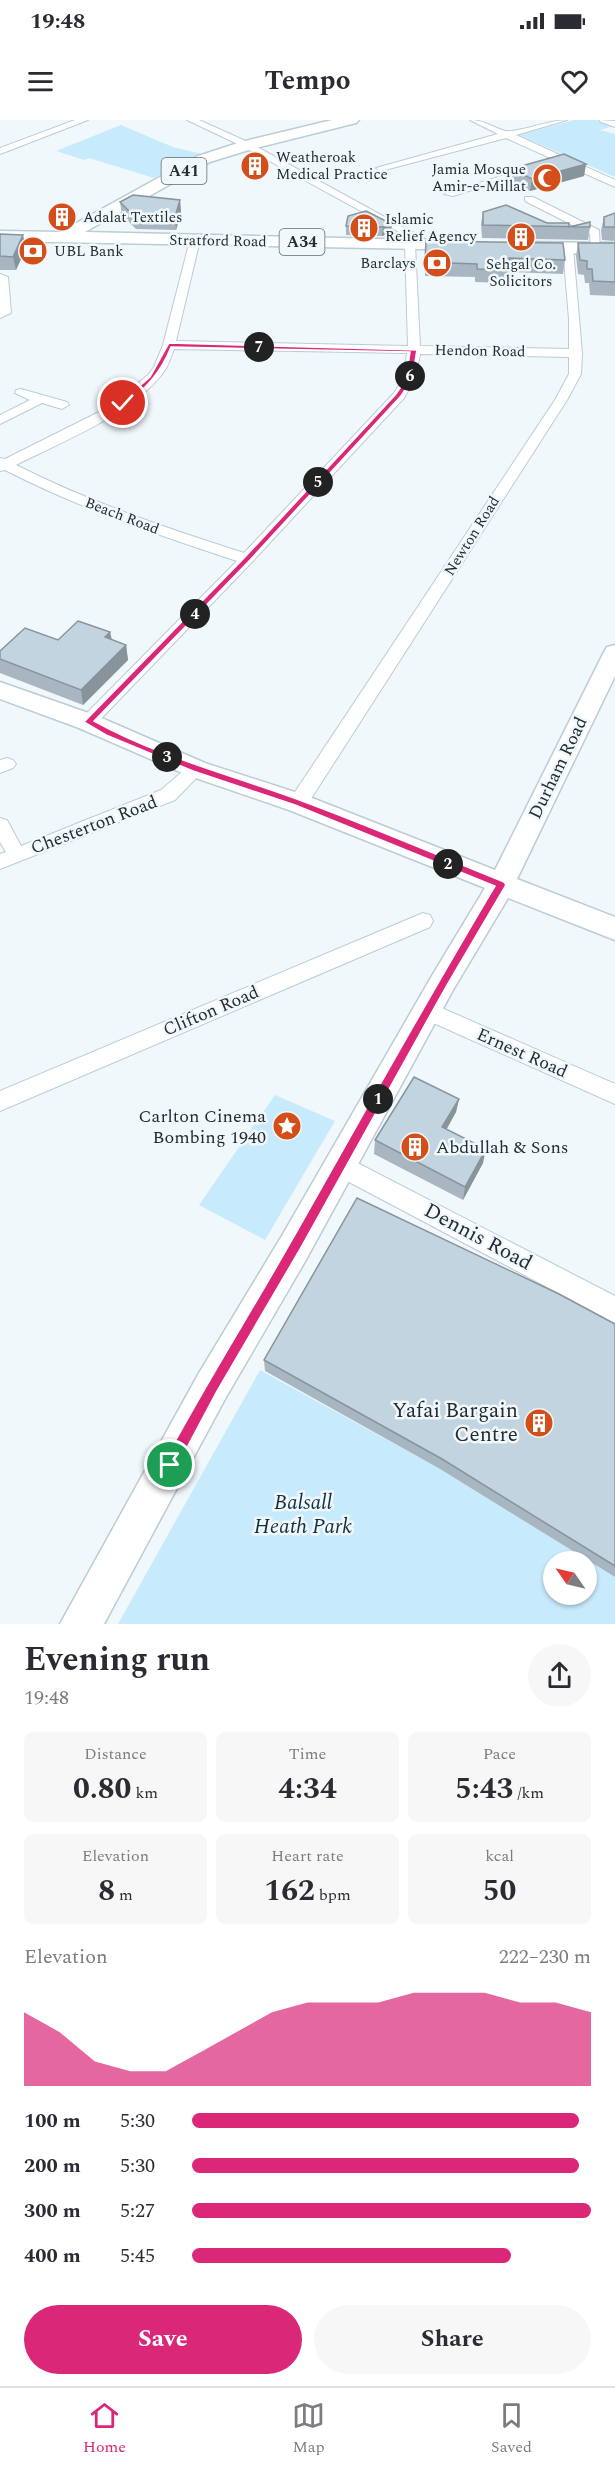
<!DOCTYPE html>
<meta charset="utf-8">
<style>
:root{--surface:#fff;--page:#f7f7f7;--text:#2b2b33;--muted:#7c7c81;--line:#e1e1e2;--accent:#db2777}
body{margin:0;font-family:Spectral,serif;background:var(--page);color:var(--text);height:100vh;display:flex;flex-direction:column;font-size:22px;white-space:nowrap}
*{box-sizing:border-box;margin:0}
p{font-size:20px;color:var(--muted)}
.icon{flex:none;width:33px;height:33px;fill:none;stroke:currentColor;stroke-width:2;stroke-linecap:round;stroke-linejoin:round}
.map{position:relative;height:1504px;overflow:hidden}
.side{display:flex;flex-direction:column;background:var(--surface);flex:1}
.side>*{flex:none}
.needle{width:39px;rotate:304deg}
.fabs{position:absolute;left:543px;top:1431px;display:grid;gap:12px}
.fabs a{display:grid;place-items:center;width:54px;height:54px;border-radius:50%;background:var(--surface);box-shadow:0 2px 4px #0004;font-size:30px}
.pin{position:absolute;display:grid;place-items:center;width:51px;height:51px;color:#fff;margin:-26px;border:3px solid #fff;border-radius:50%;box-shadow:0 2px 6px #0007}
.km{position:absolute;width:30px;height:30px;margin:-15px;border-radius:50%;background:#222;color:#fff;font-size:16px;line-height:30px;text-align:center}
.round{display:grid;place-items:center;flex:none;width:63px;height:63px;border-radius:32px;background:var(--page)}
.summary{display:flex;align-items:center;justify-content:space-between;height:102px;padding:0 24px}
h1{font-size:33px;font-weight:700;line-height:45px}
.metrics{display:grid;grid-template-columns:repeat(3,1fr);gap:9px;height:102px;padding:6px 24px}
.metrics div{display:grid;align-content:center;border-radius:9px;background:var(--page);text-align:center}
.metrics b{font-size:30px;font-weight:700}
.metrics small{font-size:16px;font-weight:400}
.metrics p{font-size:16px}
.chart{height:168px;padding:12px 24px}
.chart p{display:flex;justify-content:space-between}
.chart svg{width:100%;height:108px;margin-top:6px;fill:var(--accent);opacity:.7}
.button{display:flex;gap:12px;margin-top:auto;padding:12px 24px}
.button a{flex:1;height:69px;border-radius:36px;background:var(--accent);color:#fff;font-size:24px;font-weight:700;line-height:69px;text-align:center}
.button a+a{background:var(--page);color:var(--text)}
ul{padding:0 24px;list-style:none;font-size:20px}
li{display:grid;grid-template-columns:96px 72px 1fr;align-items:center;height:45px}
li i{height:15px;border-radius:8px;background:var(--accent)}
.status{display:flex;justify-content:space-between;align-items:center;height:42px;padding:0 30px;background:var(--surface);direction:ltr}
.status svg{height:16px;fill:currentColor}
header{display:flex;justify-content:space-between;align-items:center;height:78px;padding:0 24px;background:var(--surface);font-size:27px;font-weight:700}
.tabs{display:flex;justify-content:space-around;align-items:center;height:84px;border-top:2px solid var(--line);background:var(--surface);font-size:16px;color:var(--muted)}
.tabs a{display:grid;justify-items:center;gap:3px}
.tabs .active{color:var(--accent)}
.map>svg:first-child{display:block}
.green{fill:#c8eafd;fill-rule:evenodd}
.lines{fill:none;stroke-linecap:round;stroke-linejoin:round}
.street-casing{stroke:#baccd6;stroke-width:2}
.secondary-casing{stroke:#baccd6;stroke-width:3}
.highway-casing{stroke:#baccd6;stroke-width:3}
.street{fill:#fff;fill-rule:evenodd}
.secondary{fill:#fff;fill-rule:evenodd}
.highway{fill:#fff;fill-rule:evenodd}
.wall{fill:#a7b6c0}
.shaded-wall{fill:#88949c}
.building{fill:#c2d4df;stroke:#88949c;stroke-width:1.5}
.route{fill:#db2777;stroke:#fff;stroke-width:1.5}
.labels{text-anchor:middle;dominant-baseline:central;stroke-width:5;stroke-linejoin:round;paint-order:stroke}
.far-poi-label{font-size:15px;fill:#252c30;stroke:#f1f8fc;text-anchor:start}
.far-street-label{font-size:15px;fill:#252c30;stroke:#f1f8fc}
.shield{fill:#f1f8fc;stroke:#62696d;stroke-width:1.5}
.shield-label{font-size:16px;font-weight:bold;fill:#252c30}
.street-label{font-size:18px;fill:#252c30;stroke:#f1f8fc}
.poi-label{font-size:18px;fill:#252c30;stroke:#f1f8fc;text-anchor:end}
.near-street-label{font-size:21px;fill:#252c30;stroke:#f1f8fc}
.near-poi-label{font-size:21px;fill:#252c30;stroke:#f1f8fc;text-anchor:end}
.near-park-label{font-size:21px;font-style:italic;fill:#14303e;stroke:#f1f8fc}
</style>
<div class="status"><b>19:48</b><svg viewBox="0 0 49 12"><path d="M0 12V9h3v3zM5 12V6h3v6zM10 12V3h3v9zM15 12V0h3v12zM26 1h20v11H26zM47 4h2v5h-2z"/></svg></div>
<header><svg class="icon" aria-label="menu" viewBox="0 0 24 24"><path d="M4 6h16M4 12h16M4 18h16"/></svg>Tempo<svg class="icon" aria-label="heart" viewBox="0 0 24 24"><path d="M12 20l-8-8c-3-5 5-10 8-4 3-6 11-1 8 4z"/></svg></header>
<div class="map">
<svg width="615" height="1504" viewBox="0 0 615 1504">
<rect width="100%" height="100%" fill="#f1f8fc"/>
<!-- green -->
<g class="green">
<polygon points="574,0 596,0 612,6 600,10 615,14 615,57 519,15"/>
<polygon points="121,5 173,27 202,34 154,58 89,38 84,40 56,31"/>
<polygon points="275,975 335,1001 265,1120 199,1085"/>
<path d="M 260,1250 L 440,1349 L 615,1457 L 615,1504 L 118,1504 ZM 554,1442 L 586,1442 L 586,1474 L 554,1474 Z"/>
</g>
<g class="lines">
<!-- street casing -->
<g class="street-casing">
<g id="street">
<polygon points="75,0 88,0 0,34 0,28"/>
<polygon points="187,0 199,0 250,23 432,123 427,126 423,125 244,27"/>
<path d="M 470,0 C 485,0 493,8 506,11 C 515,13 551,0 567,0 L 516,15 L 615,60 L 615,67 L 506,18 L 381,51 L 376,48 L 498,14 Z"/>
<polygon points="599,0 615,1 615,7 601,2"/>
<polygon points="533,46 541,48 453,76 444,74"/>
<polygon points="525,77 533,77 599,110 600,131 596,132 591,129 590,114 525,81"/>
<path d="M 195,117 L 200,120 L 176,221 L 408,226 L 405,124 L 410,121 L 415,124 L 420,226 L 569,229 L 569,199 L 563,128 L 568,125 L 573,128 L 582,233 L 581,254 L 567,280 L 305,688 L 298,690 L 291,688 L 289,683 L 291,678 L 555,280 L 569,254 L 569,237 L 420,234 L 415,259 L 404,278 L 252,442 L 94,606 L 82,606 L 79,602 L 82,598 L 237,441 C 158,415 79,388 5,350 L 0,351 L 0,338 L 5,339 L 109,287 L 148,255 L 154,247 L 163,225 L 190,120 ZM 174,229 L 407,233 L 403,259 L 394,273 L 244,433 C 166,408 89,382 16,345 C 61,322 136,293 165,250 C 169,244 171,236 174,229 Z"/>
<polygon points="0,154 8,157 11,193 0,198"/>
<polygon points="21,269 67,282 69,285 62,289 42,283 0,304 0,295 30,280 15,273 16,270"/>
<polygon points="7,638 13,640 16,644 13,648 0,653 0,640"/>
<polygon points="196,643 202,645 205,649 175,680 0,749 0,734 6,732 0,722 0,698 7,700 21,726 161,670 190,645"/>
<polygon points="423,793 430,795 433,801 430,807 0,991 0,971"/>
<polygon points="428,882 615,964 615,984 420,897 417,891 420,885"/>
<polygon points="340,1034 615,1176 615,1203 332,1053 328,1045 332,1037"/>
</g>
</g>
<!-- secondary casing -->
<g class="secondary-casing">
<polygon id="secondary" points="615,525 615,556 517,759 615,797 615,820 508,778 453,870 307,1138 225,1279 104,1504 60,1504 199,1253 283,1114 433,854 485,768 289,690 187,655 79,608 0,579 0,562 97,596 205,643 307,676 495,750 604,532 607,527"/>
</g>
<!-- highway casing -->
<g class="highway-casing">
<g id="highway">
<polygon points="332,0 359,0 356,3 252,29 210,42 85,112 469,121 475,122 478,126 475,130 0,121 0,111 60,112 198,36 241,22"/>
<polygon points="518,122 615,123 615,135 512,131 509,127 512,123"/>
</g>
</g>
<!-- street -->
<use href="#street" class="street"/>
<!-- secondary -->
<use href="#secondary" class="secondary"/>
<!-- highway -->
<use href="#highway" class="highway"/>
</g>
<!-- wall -->
<g class="wall">
<polygon points="586,44 584,56 530,71 510,62 511,49"/>
<polygon points="180,80 181,93 176,110 136,109 122,95 120,82"/>
<polygon points="366,91 391,113 382,116 346,115 346,106"/>
<polygon points="483,92 569,107 590,107 588,120 482,118 481,104"/>
<polygon points="615,93 615,121 602,120 601,110 604,97"/>
<polygon points="0,114 26,128 16,150 0,150"/>
<polygon points="426,121 565,140 563,154 509,152 508,163 475,162 475,157 425,156"/>
<polygon points="578,123 615,123 615,176 590,175 589,163 585,163 584,155 578,154 576,136"/>
<polygon points="110,512 112,520 126,525 128,540 83,585 0,553 0,531 58,520"/>
<polygon points="459,979 456,992 446,1010 483,1043 463,1080 374,1034 375,1020"/>
<polygon points="615,1204 615,1457 440,1349 265,1251 264,1240"/>
</g>
<!-- shaded-wall -->
<g class="shaded-wall">
<polygon points="586,44 584,56 530,71 532,59"/>
<polygon points="180,80 181,93 176,110 175,97"/>
<polygon points="392,104 391,113 382,116 383,107"/>
<polygon points="23,115 26,128 16,150 13,137"/>
<polygon points="110,512 113,527 105,517"/>
<polygon points="126,525 128,540 83,585 81,570"/>
<polygon points="459,979 456,992 440,1021 442,1007"/>
<polygon points="486,1029 483,1043 463,1080 465,1067"/>
</g>
<!-- building -->
<g class="building">
<polygon points="564,34 586,44 532,59 511,49"/>
<polygon points="133,75 180,80 175,97 134,96 120,82"/>
<polygon points="506,85 547,103 569,103 569,107 590,102 590,107 483,105 483,92"/>
<polygon points="366,91 392,104 383,107 346,106 348,96"/>
<polygon points="615,93 615,107 604,107 604,97"/>
<polygon points="0,114 23,115 13,137 0,136"/>
<polygon points="426,121 563,123 565,140 509,138 509,150 477,149 477,144 425,142"/>
<polygon points="578,123 615,123 615,162 593,161 592,149 587,149 587,141 580,140"/>
<polygon points="78,501 110,512 105,517 126,525 81,570 0,539 0,531 25,508 58,520"/>
<polygon points="414,957 459,979 442,1007 486,1029 465,1067 375,1020"/>
<polygon points="357,1078 559,1174 615,1204 615,1446 442,1339 264,1240"/>
</g>
<!-- route -->
<path class="route" d="M 169,223 L 417,230 L 412,259 L 401,276 L 250,440 L 94,601 C 159,637 232,655 302,681 C 370,706 437,735 504,762 L 506,765 L 447,865 L 299,1131 L 217,1271 L 175,1350 L 170,1352 L 165,1350 L 163,1345 L 165,1340 C 205,1265 250,1194 292,1120 C 359,1002 425,883 495,766 L 295,685 L 193,651 L 106,615 L 84,602 L 245,437 L 396,274 L 406,259 L 410,232 L 171,227 C 160,254 148,265 126,285 L 121,285 L 121,282 L 150,257 Z"/>
<!-- icons -->
<defs>
<g id="building-disc" transform="scale(1.5)"><circle r="9.5" fill="#d44e19" stroke="#f1f8fc"/><path d="M-4-6H4V6H1V3H-1V6H-4ZM-2.5-4.3h1.7v1.8h-1.7ZM.8-4.3h1.7v1.8H.8ZM-2.5-1h1.7V.8h-1.7ZM.8-1h1.7V.8H.8Z" fill="#fff"/></g>
<g id="mosque-disc" transform="scale(1.5)"><circle r="9.5" fill="#d44e19" stroke="#f1f8fc"/><path d="M3.5-4.9A6 6 0 1 0 3.5 4.9A5 5 0 1 1 3.5-4.9Z" fill="#fff"/></g>
<g id="bank-disc" transform="scale(1.5)"><circle r="9.5" fill="#d44e19" stroke="#f1f8fc"/><path d="M-6-4H6V4H-6ZM0-2.3a2.3 2.3 0 1 0 0 4.6a2.3 2.3 0 1 0 0-4.6Z" fill="#fff"/></g>
<g id="sight-disc" transform="scale(1.5)"><circle r="9.5" fill="#d44e19" stroke="#f1f8fc"/><path d="M0-6L1.8-2.2L6-1.7L2.9 1.2L3.7 5.4L0 3.3L-3.7 5.4L-2.9 1.2L-6-1.7L-1.8-2.2Z" fill="#fff"/></g>
</defs>
<g fill-rule="evenodd">
<use href="#building-disc" x="255" y="46"/>
<use href="#mosque-disc" x="547" y="58"/>
<use href="#building-disc" x="62" y="97"/>
<use href="#building-disc" x="364" y="108"/>
<use href="#building-disc" x="521" y="117"/>
<use href="#bank-disc" x="33" y="131"/>
<use href="#bank-disc" x="437" y="143"/>
<use href="#sight-disc" x="287" y="1006"/>
<use href="#building-disc" x="415" y="1027"/>
<use href="#building-disc" x="539" y="1303"/>
</g>
<g class="labels">
<!-- far-poi labels -->
<g class="far-poi-label">
<text x="276" y="37">Weatheroak<tspan x="276" dy="17">Medical Practice</tspan></text>
<text x="526" y="49" text-anchor="end">Jamia Mosque<tspan x="526" dy="17">Amir-e-Millat</tspan></text>
<text x="83" y="97">Adalat Textiles</text>
<text x="385" y="99">Islamic<tspan x="385" dy="17">Relief Agency</tspan></text>
<text x="54" y="131">UBL Bank</text>
<text x="416" y="143" text-anchor="end">Barclays</text>
<text x="521" y="144" text-anchor="middle">Sehgal Co.<tspan x="521" dy="17">Solicitors</tspan></text>
</g>
<!-- far-street labels -->
<g class="far-street-label">
<text transform="translate(218 121) rotate(1)">Stratford Road</text>
<text transform="translate(480 231) rotate(1)">Hendon Road</text>
<text transform="translate(122 396) rotate(21)">Beach Road</text>
<text transform="translate(472 416) rotate(-58)">Newton Road</text>
</g>
<!-- shield labels -->
<g class="shield">
<rect x="161.5" y="38" width="45" height="26" rx="4.5"/>
<rect x="279.5" y="109" width="45" height="26" rx="4.5"/>
</g>
<g class="shield-label">
<text x="184" y="51">A41</text>
<text x="302" y="122">A34</text>
</g>
<!-- street labels -->
<g class="street-label">
<text transform="translate(558 648) rotate(-64)">Durham Road</text>
<text transform="translate(94 705) rotate(-21)">Chesterton Road</text>
<text transform="translate(211 891) rotate(-23)">Clifton Road</text>
<text transform="translate(522 933) rotate(24)">Ernest Road</text>
</g>
<!-- poi labels -->
<g class="poi-label">
<text x="266" y="996">Carlton Cinema<tspan x="266" dy="21">Bombing 1940</tspan></text>
<text x="436" y="1027" text-anchor="start">Abdullah &amp; Sons</text>
</g>
<!-- near-street labels -->
<g class="near-street-label">
<text transform="translate(478 1117) rotate(28)">Dennis Road</text>
</g>
<!-- near-poi labels -->
<g class="near-poi-label">
<text x="518" y="1291">Yafai Bargain<tspan x="518" dy="24">Centre</tspan></text>
</g>
<!-- near-park labels -->
<g class="near-park-label">
<text x="303" y="1383">Balsall<tspan x="303" dy="24">Heath Park</tspan></text>
</g>
</g>
</svg>
<div class="fabs">
<a><svg class="needle" viewBox="-14 -14 28 28"><path d="M0-13l5 13h-10z" fill="#e53935"/><path d="M0 13l5-13h-10z" fill="#7c7c81"/></svg></a>
</div>
<div class="pin" style="left:170px;top:1345px;background:#1e9e55"><svg class="icon" aria-label="arrive" viewBox="0 0 24 24"><path d="M6 21V4h12l-3 4 3 4H6"/></svg></div>
<div class="pin" style="left:123px;top:283px;background:#d93025"><svg class="icon" aria-label="check" viewBox="0 0 24 24"><path d="M5 12l5 5 9-10"/></svg></div>
<b class="km" style="left:378px;top:979px">1</b>
<b class="km" style="left:448px;top:744px">2</b>
<b class="km" style="left:167px;top:637px">3</b>
<b class="km" style="left:195px;top:494px">4</b>
<b class="km" style="left:318px;top:362px">5</b>
<b class="km" style="left:410px;top:256px">6</b>
<b class="km" style="left:259px;top:227px">7</b>
</div>
<section class="side">
<div class="summary"><div><h1>Evening run</h1><p>19:48</p></div><a class="round"><svg class="icon" aria-label="share" viewBox="0 0 24 24"><path d="M12 15V3M7 8l5-5 5 5M5 13v7h14v-7"/></svg></a></div>
<div class="metrics">
<div><p>Distance</p><b>0.80<small> km</small></b></div>
<div><p>Time</p><b>4:34</b></div>
<div><p>Pace</p><b>5:43<small> /km</small></b></div>
</div>
<div class="metrics">
<div><p>Elevation</p><b>8<small> m</small></b></div>
<div><p>Heart rate</p><b>162<small> bpm</small></b></div>
<div><p>kcal</p><b>50</b></div>
</div>
<div class="chart"><p><span>Elevation</span>222–230 m</p>
<svg viewBox="0 0 160 44" preserveAspectRatio="none"><path d="M0 44V14L10 22L20 34L30 38L40 38L50 30L60 22L70 14L80 10L90 10L100 10L110 6L120 6L130 6L140 10L150 10L160 14V44z"/></svg>
</div>
<ul>
<li><b>100 m</b>5:30<i style="width:97%"></i></li>
<li><b>200 m</b>5:30<i style="width:97%"></i></li>
<li><b>300 m</b>5:27<i style="width:100%"></i></li>
<li><b>400 m</b>5:45<i style="width:80%"></i></li>
</ul>
<div class="button"><a>Save</a><a>Share</a></div>
</section>
<nav class="tabs">
<a class="active"><svg class="icon" aria-label="home" viewBox="0 0 24 24"><path d="M3 11l9-7 9 7M6 9v11h12V9"/></svg>Home</a>
<a><svg class="icon" aria-label="map" viewBox="0 0 24 24"><path d="M3 6l6-2 6 2 6-2v14l-6 2-6-2-6 2zM9 4v14M15 6v14"/></svg>Map</a>
<a><svg class="icon" aria-label="saved" viewBox="0 0 24 24"><path d="M7 4h10v16l-5-4-5 4z"/></svg>Saved</a>
</nav>
